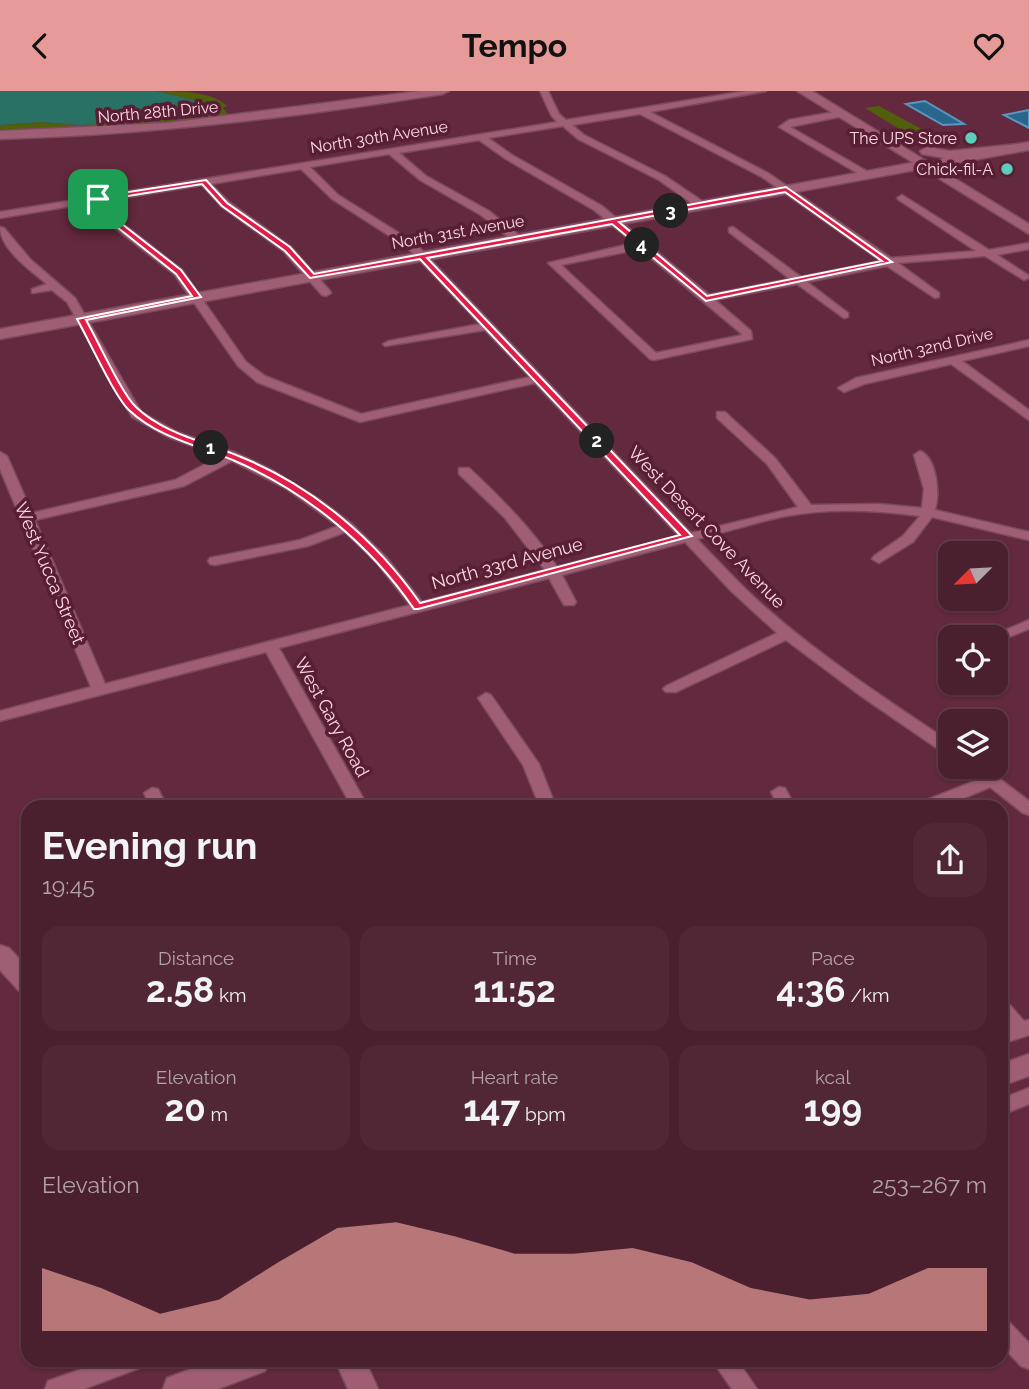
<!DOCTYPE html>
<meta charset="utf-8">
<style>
:root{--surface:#4a1f2e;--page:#512736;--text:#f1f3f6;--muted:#b2a2aa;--line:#613d4a;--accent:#e69b98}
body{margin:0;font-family:Raleway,sans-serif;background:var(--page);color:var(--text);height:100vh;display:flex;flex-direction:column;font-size:26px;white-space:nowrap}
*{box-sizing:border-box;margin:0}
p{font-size:23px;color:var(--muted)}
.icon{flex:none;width:38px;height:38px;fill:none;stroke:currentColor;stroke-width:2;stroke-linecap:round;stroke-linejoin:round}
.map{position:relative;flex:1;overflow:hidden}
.side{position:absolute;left:21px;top:709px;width:987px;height:567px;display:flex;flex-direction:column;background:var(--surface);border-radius:21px;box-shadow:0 2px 5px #0004,0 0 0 2px var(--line)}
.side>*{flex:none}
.needle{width:46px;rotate:246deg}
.controls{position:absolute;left:938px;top:450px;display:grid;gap:14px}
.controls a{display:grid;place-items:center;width:70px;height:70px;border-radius:14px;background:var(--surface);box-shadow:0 2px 5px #0004,0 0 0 2px var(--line);font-size:35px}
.pin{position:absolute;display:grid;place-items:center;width:60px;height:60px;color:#fff;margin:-30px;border-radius:14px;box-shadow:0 4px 10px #0006}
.km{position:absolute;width:35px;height:35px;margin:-18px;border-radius:50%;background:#222;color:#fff;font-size:19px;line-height:35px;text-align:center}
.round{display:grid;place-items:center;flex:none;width:74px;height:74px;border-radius:21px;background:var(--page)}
.overview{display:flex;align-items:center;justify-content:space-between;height:119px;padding:0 21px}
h1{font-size:38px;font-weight:700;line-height:52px}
.stats{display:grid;grid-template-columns:repeat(3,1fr);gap:10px;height:119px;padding:7px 21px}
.stats div{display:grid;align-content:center;border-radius:18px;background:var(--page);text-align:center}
.stats b{font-size:35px;font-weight:700}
.stats small{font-size:19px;font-weight:400}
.stats p{font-size:19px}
.chart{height:196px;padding:14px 21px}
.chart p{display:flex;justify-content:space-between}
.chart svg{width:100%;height:126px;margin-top:7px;fill:var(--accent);opacity:.7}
header{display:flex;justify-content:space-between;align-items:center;height:91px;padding:0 21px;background:var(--accent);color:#111;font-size:32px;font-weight:700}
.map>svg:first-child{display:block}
.green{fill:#515e0c}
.water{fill:#297164}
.building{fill:#29668c;stroke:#5b97bf;stroke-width:2}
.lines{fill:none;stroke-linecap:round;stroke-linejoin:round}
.minor-casing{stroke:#7c4a5e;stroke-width:3}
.tertiary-casing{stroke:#7c4a5e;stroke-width:3}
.secondary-casing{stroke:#7c4a5e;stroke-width:3}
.minor{fill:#9f5e73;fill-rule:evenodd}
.tertiary{fill:#9f5e73;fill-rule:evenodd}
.secondary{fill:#9f5e73;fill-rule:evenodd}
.route{fill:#e11d48;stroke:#fff;stroke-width:2;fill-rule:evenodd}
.poi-dot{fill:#5dceb9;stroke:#571e34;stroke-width:2.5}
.labels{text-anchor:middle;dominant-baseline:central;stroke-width:7;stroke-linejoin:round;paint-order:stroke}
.far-street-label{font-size:16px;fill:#fdd8e2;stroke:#571e34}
.far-poi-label{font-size:16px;fill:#fdd8e2;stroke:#571e34;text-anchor:end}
.street-label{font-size:18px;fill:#fdd8e2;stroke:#571e34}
</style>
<header><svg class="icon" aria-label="back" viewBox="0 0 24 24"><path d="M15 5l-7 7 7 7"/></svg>Tempo<svg class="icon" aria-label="heart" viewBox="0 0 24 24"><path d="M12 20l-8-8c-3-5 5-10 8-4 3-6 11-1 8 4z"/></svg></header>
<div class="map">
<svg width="1029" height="1298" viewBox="0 0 1029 1298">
<rect width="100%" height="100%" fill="#63293e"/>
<!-- green -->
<g class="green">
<path d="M 157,0 C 178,0 212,0 227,15 L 223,17 L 231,27 L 55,39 L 0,40 L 0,34 L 40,31 L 79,34 L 195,27 L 176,5 Z"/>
<polygon points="879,15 929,42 911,45 865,17"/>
</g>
<!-- water -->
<polygon class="water" points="0,0 157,0 213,14 217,20 215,23 144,31 79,34 40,31 0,34"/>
<!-- building -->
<g class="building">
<polygon points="925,10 964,33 943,34 906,13"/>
<polygon points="1029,19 1029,37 1004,24"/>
</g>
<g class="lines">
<!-- minor casing -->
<g class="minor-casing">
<g id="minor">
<path d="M 540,0 L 548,0 L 559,23 L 566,29 L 746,0 L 766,0 L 650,21 L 768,82 L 891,167 L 976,160 L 899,109 L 897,107 L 902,104 L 989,159 L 1029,152 L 1029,158 L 997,164 L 1028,184 L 1029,187 L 1024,189 L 985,165 L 898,172 L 939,202 L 939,206 L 935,207 L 887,175 L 807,191 L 848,222 L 848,226 L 844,227 L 797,193 L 715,209 L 751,240 L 752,248 L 654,269 L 650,268 L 548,172 L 634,152 L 594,119 L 506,68 L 479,49 L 399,62 L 426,85 L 489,120 L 521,146 L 521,150 L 513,150 L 481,124 L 420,89 L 389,63 L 310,76 L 338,104 L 415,152 L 691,442 L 798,416 L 767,373 L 717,327 L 717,321 L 725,321 L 775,367 L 811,414 L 879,413 L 922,417 L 924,398 L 914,364 L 920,360 C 937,367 940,403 935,419 L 1029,441 L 1029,449 L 932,426 L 913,451 L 879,472 L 872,468 L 874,465 L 903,445 L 920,425 C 876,419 829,417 786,425 C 756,431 727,441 697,448 C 720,472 742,496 766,517 C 823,567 887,609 950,651 L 950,663 L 944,662 L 861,605 L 786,549 L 676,601 L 666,601 L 663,598 L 666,595 L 777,542 L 731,500 L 685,451 L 562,484 L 576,511 L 574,514 L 564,514 L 549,487 L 279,557 L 368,716 L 352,716 L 266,561 L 0,630 L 0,620 L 91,596 L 0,378 L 0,361 L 7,365 L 32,422 L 175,389 L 221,365 L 168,346 L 132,326 L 67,211 L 52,199 L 32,202 L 32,198 L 47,193 C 31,180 0,158 0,136 L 4,137 L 31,169 L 75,207 L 141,321 L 177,341 L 236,362 L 270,378 L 320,409 L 352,433 L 386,466 L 422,511 L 545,479 L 505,427 L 459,383 L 459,377 L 469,377 C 501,407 533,439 557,476 L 679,445 L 535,292 L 360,331 L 257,291 L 238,275 L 174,183 L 115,137 L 96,111 L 0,127 L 0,121 L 557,31 L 551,24 ZM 640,23 L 762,86 L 881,170 L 801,186 L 733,136 L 729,137 L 729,141 L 790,188 L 709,204 L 602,115 L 512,64 L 488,47 L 563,35 L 578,48 L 659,89 L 697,116 L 705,116 L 705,112 L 665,85 L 584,44 L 572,34 ZM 301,78 L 332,108 L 407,156 L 480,233 L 389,250 L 383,253 L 385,255 L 485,239 L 530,286 L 361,323 L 265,285 L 246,271 L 182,179 L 123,133 L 105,110 L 202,94 L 221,115 L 283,160 L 322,204 L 326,205 L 331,202 L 330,200 L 291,156 L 229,111 L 211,93 ZM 640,158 L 742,243 L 742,244 L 656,262 L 561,174 ZM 232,370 L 287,398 L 338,435 L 300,449 L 210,467 L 208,470 L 210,473 L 215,474 L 308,455 L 345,441 L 377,472 L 410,514 L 105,593 L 35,429 L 184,395 Z"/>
<polygon points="840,20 843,21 843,25 790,36 870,82 870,86 864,86 779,36 789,29"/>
<polygon points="1029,249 1029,255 962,270 1029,319 1029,329 951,273 864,293 844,301 838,297 856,287"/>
<polygon points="1029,529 1029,538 996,551 996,546 989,546"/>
<polygon points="486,602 491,604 539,673 556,716 540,716 523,674 478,607"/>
<polygon points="966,676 984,676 1029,710 1029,724 1023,722 990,696 943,716 917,716 919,712 980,688"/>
<polygon points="779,696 785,697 795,716 779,716 771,701"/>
<polygon points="152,697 158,698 167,716 151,716 144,702"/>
<polygon points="1001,910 1008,912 1024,930 1029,929 1029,944 1001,953 1001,938 1007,936 1001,930"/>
<polygon points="1029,997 1029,1013 1001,1024 1001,1008"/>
<polygon points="1001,1228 1009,1231 1029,1252 1029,1278 1021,1275 1001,1254"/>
<polygon points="107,1269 145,1269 142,1276 84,1298 45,1298 48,1290"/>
<polygon points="712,1269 737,1269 757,1298 732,1298"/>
</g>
</g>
<!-- tertiary casing -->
<g class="tertiary-casing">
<g id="tertiary">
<path d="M 420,0 L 449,0 L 443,3 C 296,26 149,44 0,48 L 0,40 L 167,32 Z"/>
<polygon points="1029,51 1029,59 945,74 939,70 945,66"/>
<polygon points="922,70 926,71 926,77 0,248 0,238"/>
<polygon points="0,854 9,857 28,877 28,902 19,900 0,879"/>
<polygon points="335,1269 365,1269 378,1298 348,1298"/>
</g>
</g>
<!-- secondary casing -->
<g class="secondary-casing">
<g id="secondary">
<polygon points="797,0 812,0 1029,133 1029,143"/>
<polygon points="1019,53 1024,54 1024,60 950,68 922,63 920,60 927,56 950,60"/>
<polygon points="1029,963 1029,985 1001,995 1001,973"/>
<polygon points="215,1269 270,1269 265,1280 218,1298 163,1298 167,1287"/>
</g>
</g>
<!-- minor -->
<use href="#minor" class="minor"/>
<!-- tertiary -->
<use href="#tertiary" class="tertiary"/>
<!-- secondary -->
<use href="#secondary" class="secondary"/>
</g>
<!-- route -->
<path class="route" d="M 206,89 L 227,112 L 290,156 L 314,183 L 786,96 L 892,171 L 706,210 L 612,133 L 427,167 L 692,445 L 418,518 L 414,518 C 370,454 307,401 235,370 C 200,355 159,347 130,320 C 115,307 89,249 77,228 L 192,205 L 176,183 L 117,136 L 96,106 ZM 202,93 L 222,115 L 285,160 L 310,187 L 420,168 L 680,444 L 420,512 C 376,449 313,395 241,366 C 206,351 164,343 136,316 C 122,303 98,250 86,229 L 201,206 L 181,179 L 122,133 L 103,109 ZM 785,101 L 882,170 L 707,205 L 619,131 Z"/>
<!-- markers -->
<g class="poi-dot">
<circle cx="971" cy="47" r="7"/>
<circle cx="1007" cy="78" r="7"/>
</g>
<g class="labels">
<!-- far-street labels -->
<g class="far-street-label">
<text transform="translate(158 21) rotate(-5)">North 28th Drive</text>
<text transform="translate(379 46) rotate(-9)">North 30th Avenue</text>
<text transform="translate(458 141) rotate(-10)">North 31st Avenue</text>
<text transform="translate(932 256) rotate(-13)">North 32nd Drive</text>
</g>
<!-- far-poi labels -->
<g class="far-poi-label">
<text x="957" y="47">The UPS Store</text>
<text x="993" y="78">Chick-fil-A</text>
</g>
<!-- street labels -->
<g class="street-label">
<text transform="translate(707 436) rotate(46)">West Desert Cove Avenue</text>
<text transform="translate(507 472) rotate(-15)">North 33rd Avenue</text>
<text transform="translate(50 482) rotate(67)">West Yucca Street</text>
<text transform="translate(332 626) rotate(61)">West Gary Road</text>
</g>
</g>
</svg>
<div class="controls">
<a><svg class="needle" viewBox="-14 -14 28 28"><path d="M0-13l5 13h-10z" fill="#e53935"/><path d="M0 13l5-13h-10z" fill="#b2a2aa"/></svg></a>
<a><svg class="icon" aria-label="locate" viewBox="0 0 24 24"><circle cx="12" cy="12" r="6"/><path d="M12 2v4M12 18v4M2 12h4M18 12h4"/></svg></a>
<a><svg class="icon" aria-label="layers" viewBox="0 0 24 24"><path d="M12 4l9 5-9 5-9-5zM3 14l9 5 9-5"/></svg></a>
</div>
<div class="pin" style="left:98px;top:108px;background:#1e9e55"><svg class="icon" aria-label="arrive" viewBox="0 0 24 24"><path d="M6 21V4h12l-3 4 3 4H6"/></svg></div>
<b class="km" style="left:211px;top:357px">1</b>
<b class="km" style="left:597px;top:350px">2</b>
<b class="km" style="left:671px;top:120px">3</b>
<b class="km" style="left:642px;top:154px">4</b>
<section class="side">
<div class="overview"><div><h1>Evening run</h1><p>19:45</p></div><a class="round"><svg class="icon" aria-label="share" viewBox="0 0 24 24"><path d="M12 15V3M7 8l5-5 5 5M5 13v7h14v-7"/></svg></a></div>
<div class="stats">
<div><p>Distance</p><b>2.58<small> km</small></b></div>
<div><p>Time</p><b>11:52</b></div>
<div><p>Pace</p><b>4:36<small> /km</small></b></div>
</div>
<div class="stats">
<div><p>Elevation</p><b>20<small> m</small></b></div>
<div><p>Heart rate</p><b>147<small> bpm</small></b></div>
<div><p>kcal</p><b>199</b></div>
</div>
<div class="chart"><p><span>Elevation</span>253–267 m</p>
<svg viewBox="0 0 160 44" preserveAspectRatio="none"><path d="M0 44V22L10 29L20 38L30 33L40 20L50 8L60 6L70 11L80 17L90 17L100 15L110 20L120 29L130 33L140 31L150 22L160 22V44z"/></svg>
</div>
</section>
</div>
